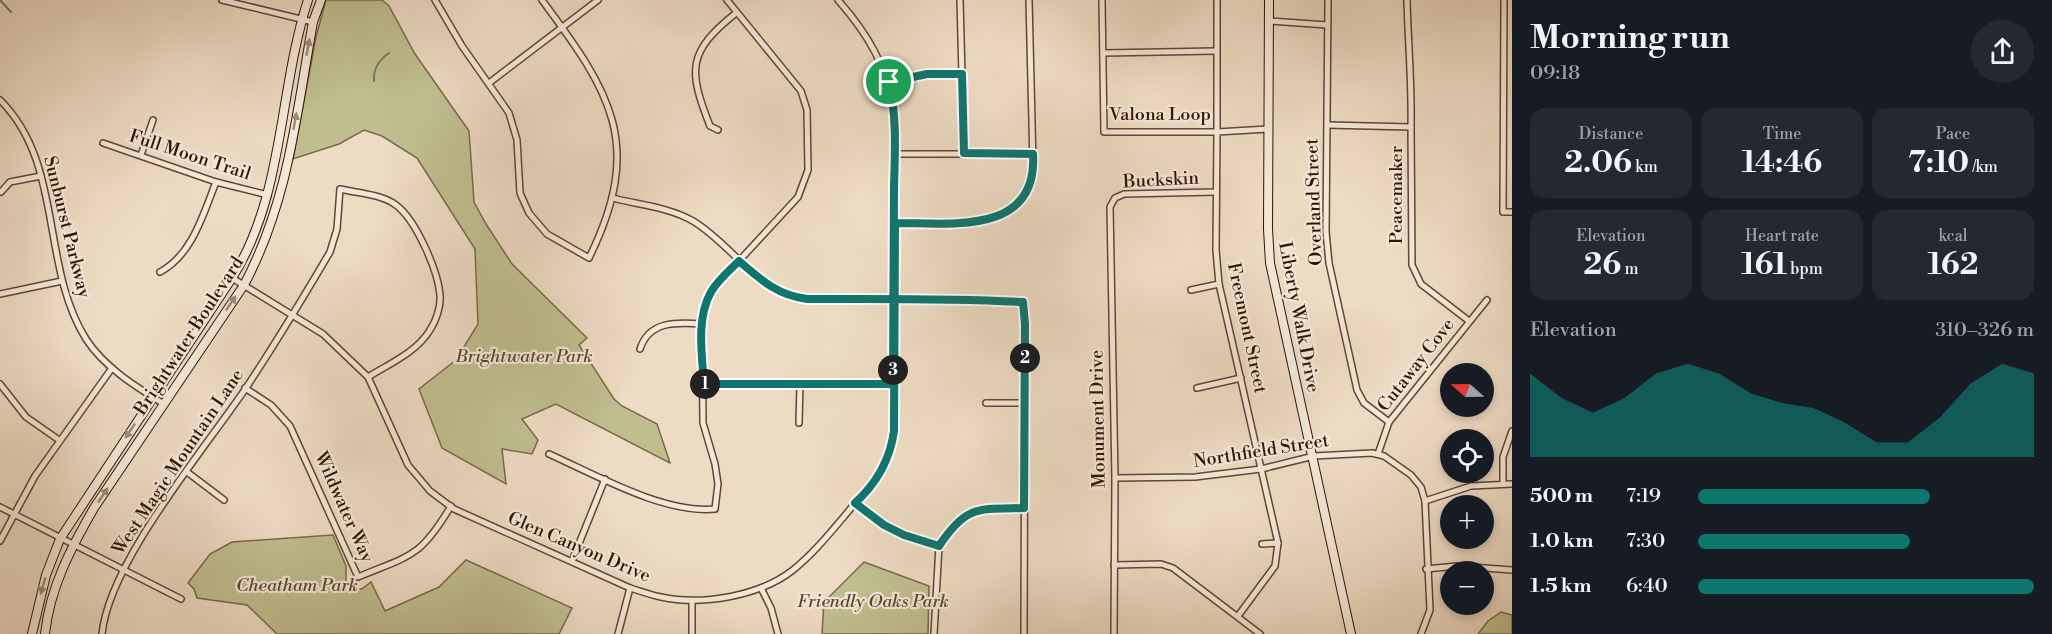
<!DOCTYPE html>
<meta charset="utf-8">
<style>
:root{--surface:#171b24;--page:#242831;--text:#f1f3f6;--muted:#9ea1a6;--accent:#0f766e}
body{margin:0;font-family:"Libre Bodoni",serif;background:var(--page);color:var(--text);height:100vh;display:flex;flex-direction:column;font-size:22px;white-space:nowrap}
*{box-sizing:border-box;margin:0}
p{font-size:20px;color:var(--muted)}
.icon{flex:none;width:33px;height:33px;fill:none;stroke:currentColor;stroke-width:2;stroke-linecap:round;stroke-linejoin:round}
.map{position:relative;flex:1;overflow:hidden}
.drawer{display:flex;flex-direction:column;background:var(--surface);width:540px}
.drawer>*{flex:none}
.needle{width:39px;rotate:290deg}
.controls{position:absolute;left:1440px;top:363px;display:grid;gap:12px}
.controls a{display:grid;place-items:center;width:54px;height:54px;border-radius:50%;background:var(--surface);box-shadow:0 3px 9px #0003;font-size:30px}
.pin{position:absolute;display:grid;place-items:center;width:51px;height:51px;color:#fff;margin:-26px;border:3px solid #fff;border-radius:50%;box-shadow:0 2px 6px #0007}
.km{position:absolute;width:30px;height:30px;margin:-15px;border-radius:50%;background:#222;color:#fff;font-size:16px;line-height:30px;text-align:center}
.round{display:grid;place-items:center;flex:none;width:63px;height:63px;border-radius:32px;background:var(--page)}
.headline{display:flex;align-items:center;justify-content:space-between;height:102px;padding:0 18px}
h1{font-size:33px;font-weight:700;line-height:45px}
.metrics{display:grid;grid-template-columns:repeat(3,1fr);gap:9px;height:102px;padding:6px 18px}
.metrics div{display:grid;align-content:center;border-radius:15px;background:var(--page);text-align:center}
.metrics b{font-size:30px;font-weight:700}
.metrics small{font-size:16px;font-weight:400}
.metrics p{font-size:16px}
.chart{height:168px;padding:12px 18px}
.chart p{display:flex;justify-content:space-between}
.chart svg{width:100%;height:108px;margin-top:6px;fill:var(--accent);opacity:.7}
ul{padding:0 18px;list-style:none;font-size:20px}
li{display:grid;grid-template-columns:96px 72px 1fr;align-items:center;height:45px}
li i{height:15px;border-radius:8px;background:var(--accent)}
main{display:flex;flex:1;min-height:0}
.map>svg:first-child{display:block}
.green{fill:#c0be8f;stroke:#796949;stroke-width:1.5}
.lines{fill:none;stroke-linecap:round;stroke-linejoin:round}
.stream{stroke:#70786d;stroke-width:2}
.street-casing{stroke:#614633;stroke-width:8}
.secondary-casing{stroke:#321403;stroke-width:10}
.street{stroke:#f3e8d8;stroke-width:5}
.secondary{stroke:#f3e8d8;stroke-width:8}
.oneway{fill:#9c8978}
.route-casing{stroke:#fff;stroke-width:12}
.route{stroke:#0f766e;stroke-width:8}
.labels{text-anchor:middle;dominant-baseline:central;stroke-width:4.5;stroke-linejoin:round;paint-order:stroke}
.street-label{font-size:18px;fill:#321403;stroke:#f3e8d8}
.park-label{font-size:18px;font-style:italic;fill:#5d472d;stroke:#f3e8d8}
</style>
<main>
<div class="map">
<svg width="1512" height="634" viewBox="0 0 1512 634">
<rect width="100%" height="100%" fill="#eddbc3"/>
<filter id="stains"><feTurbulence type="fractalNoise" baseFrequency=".00333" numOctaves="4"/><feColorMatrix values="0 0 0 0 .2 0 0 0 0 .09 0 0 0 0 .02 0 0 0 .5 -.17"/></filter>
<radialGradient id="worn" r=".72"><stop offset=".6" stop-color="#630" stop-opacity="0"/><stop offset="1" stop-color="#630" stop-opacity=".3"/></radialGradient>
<!-- green -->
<g class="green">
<polygon points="326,0 382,0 389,6 415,54 469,131 474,202 486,224 512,264 587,338 579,345 614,399 622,406 657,424 670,463 556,404 522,419 538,440 532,454 502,449 506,484 442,448 419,389 456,360 478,324 475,249 417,158 382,136 364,130 339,144 293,159 316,37"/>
<polygon points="333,535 346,566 346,584 350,588 362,589 371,582 385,611 439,587 466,560 572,608 559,634 277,634 247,605 197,598 194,589 188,583 210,554 232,542"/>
<polygon points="864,562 929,586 928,634 822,634 824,602"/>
<polygon points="1501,612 1512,615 1512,634 1478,634 1488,621"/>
</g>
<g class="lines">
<!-- stream -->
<g class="stream">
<polyline points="0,0 11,12"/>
<path d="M 374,81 C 373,68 379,60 389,53"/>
</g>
<!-- street casing -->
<g class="street-casing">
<g id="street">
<polyline points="222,0 313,22"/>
<path d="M 435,0 L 462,46 L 509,113 L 517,140 L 520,193 L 529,213 L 547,234 L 589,258 C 645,144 611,93 542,0"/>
<polyline points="960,0 964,153"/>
<polyline points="1102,0 1104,132 1217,132 1217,0"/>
<polyline points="1328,0 1326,232 1329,263 1357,390 1364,403 1389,422"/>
<path d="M 1407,0 C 1408,42 1412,84 1411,127"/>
<polyline points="1504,0 1503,212 1512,212"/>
<polyline points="1270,21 1327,25"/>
<polyline points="1103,53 1216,51"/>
<polyline points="889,82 927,74 962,74"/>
<polyline points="489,83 598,0"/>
<path d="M 0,100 C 64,163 40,266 86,339 C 104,367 136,387 164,404"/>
<polyline points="1327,125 1411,127 1412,265 1421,284 1469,321"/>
<path d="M 718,130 L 710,126 C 688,70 687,52 736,13"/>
<polyline points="103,143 216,182 268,195"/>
<polyline points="895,154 1033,154"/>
<polyline points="141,155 153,120"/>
<polyline points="1,192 10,182 41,176"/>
<path d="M 613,198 C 639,205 669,207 693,221 C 731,244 752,285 796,297 L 1023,302 L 1025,324 L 1024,634"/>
<path d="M 895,223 C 946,223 1029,237 1033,164 L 1029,0"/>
<path d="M 160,272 C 192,255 203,215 216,182"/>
<path d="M 232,278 L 323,334 L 368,377 L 408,465 L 430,491 L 454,509 L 630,588 C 640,591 651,595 661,597 C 702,606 760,596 793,570 C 814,553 830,533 847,513 C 871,483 888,472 894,431 L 894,112 C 887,66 868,34 838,0"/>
<polyline points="1191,290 1219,284"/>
<polyline points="0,294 62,281"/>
<path d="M 640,349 C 649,321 676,322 702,324"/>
<polyline points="0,384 26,417 59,440"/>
<polyline points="703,384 893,384"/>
<path d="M 245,388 L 271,405 L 290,426 L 358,577 C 411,555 420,558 451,506"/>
<polyline points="1197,388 1241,378"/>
<polyline points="986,403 1025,403"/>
<polyline points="799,423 800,384"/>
<path d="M 549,454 C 596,475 664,514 715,509 L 718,484 L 715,464 L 703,423 L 702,324 L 704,307 L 715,287 L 798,197 L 808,170 L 807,110 L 801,91 L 727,0"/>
<polyline points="1378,454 1389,422 1487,300"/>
<polyline points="187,472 224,500"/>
<polyline points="1115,478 1195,477 1261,469 1314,456 1372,453 1384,456 1411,475 1421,487 1425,501 1430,610 1421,634"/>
<polyline points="1503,483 1503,457 1512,431"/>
<polyline points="1425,501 1471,486 1512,484"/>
<polyline points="855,503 884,525 904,535 939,546"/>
<polyline points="0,507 181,599"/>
<polyline points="0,541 35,476 112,368"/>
<polyline points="1262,544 1278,543"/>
<polyline points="572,561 605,479"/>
<polyline points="1114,565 1161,564 1173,568 1260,634"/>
<polyline points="1426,569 1457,566 1512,570"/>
<polyline points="761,588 771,608 778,634"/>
<polyline points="692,601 692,634"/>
<polyline points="1238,616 1275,566 1278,543 1219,284 1216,250 1217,132 1268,129"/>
<path d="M 102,634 C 109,562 204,450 246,388 C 275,344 303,298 330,252 L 337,229 L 340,189 C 357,193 378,194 393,203 C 415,216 438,271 440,295 C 441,307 436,321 430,330 C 417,352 389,364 368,377"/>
<polyline points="618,634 630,588"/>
<polyline points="934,634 939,546 954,524 968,513 979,510 1024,508"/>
<polyline points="1114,634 1115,478 1110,207 1115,198 1124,194 1216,192"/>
</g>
</g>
<!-- secondary casing -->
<g class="secondary-casing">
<g id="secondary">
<polyline points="1269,0 1268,229 1270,263 1351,634"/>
<path d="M 32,634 L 46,575 L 60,539 L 232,278 C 285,194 278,92 308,0"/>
<path d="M 45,634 C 50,587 71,548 94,508 L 244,285 C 289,200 296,115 313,22 L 321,0"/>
</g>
</g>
<!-- street -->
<use href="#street" class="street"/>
<!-- secondary -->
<use href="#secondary" class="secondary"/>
</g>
<!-- one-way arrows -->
<defs><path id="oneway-solid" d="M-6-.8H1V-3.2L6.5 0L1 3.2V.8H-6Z" transform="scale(1.5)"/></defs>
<g class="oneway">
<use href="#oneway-solid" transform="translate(308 47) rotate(-80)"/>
<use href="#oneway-solid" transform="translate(295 121) rotate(-80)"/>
<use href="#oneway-solid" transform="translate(231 303) rotate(-56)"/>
<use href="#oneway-solid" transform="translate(130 431) rotate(124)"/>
<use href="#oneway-solid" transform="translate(103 495) rotate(-56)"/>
<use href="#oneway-solid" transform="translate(43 586) rotate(106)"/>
</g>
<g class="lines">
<!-- route casing -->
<g class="route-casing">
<path id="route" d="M 889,82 C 897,117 895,152 894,187 C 894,253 893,319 893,384 L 704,384 C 702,355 696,318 711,292 C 718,280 730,270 739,261 C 761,280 777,295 807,299 C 879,299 951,298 1023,302 L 1025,324 L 1024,508 C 978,509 966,505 939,546 L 904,535 L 884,525 L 855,503 C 877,483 890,460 894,431 L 895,223 C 950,223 1038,236 1033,154 L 964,153 L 962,74 L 927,74 L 889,82"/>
</g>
<!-- route -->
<use href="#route" class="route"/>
</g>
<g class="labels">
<!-- street labels -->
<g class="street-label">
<text x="1160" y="114">Valona Loop</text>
<text transform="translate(190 155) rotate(18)">Full Moon Trail</text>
<text transform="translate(1161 180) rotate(-3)">Buckskin</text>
<text transform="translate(1396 195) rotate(-90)">Peacemaker</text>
<text transform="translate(1314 202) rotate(-92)">Overland Street</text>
<text transform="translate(67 227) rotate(76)">Sunburst Parkway</text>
<text transform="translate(1299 317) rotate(79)">Liberty Walk Drive</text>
<text transform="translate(1247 328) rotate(78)">Freemont Street</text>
<text transform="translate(189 336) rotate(-57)">Brightwater Boulevard</text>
<text transform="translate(1416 365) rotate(-52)">Cutaway Cove</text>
<text transform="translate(1098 419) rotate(-91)">Monument Drive</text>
<text transform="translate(1261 451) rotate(-9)">Northfield Street</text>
<text transform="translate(178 462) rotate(-56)">West Magic Mountain Lane</text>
<text transform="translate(344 507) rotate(66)">Wildwater Way</text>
<text transform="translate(579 547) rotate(23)">Glen Canyon Drive</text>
</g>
<!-- park labels -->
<g class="park-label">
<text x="524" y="356">Brightwater Park</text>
<text x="297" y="585">Cheatham Park</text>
<text x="873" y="601">Friendly Oaks Park</text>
</g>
</g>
<rect width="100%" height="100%" filter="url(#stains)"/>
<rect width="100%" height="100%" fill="url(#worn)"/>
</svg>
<div class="controls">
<a><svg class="needle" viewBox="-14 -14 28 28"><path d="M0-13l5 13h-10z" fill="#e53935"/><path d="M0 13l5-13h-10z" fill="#9ea1a6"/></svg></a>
<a><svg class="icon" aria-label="locate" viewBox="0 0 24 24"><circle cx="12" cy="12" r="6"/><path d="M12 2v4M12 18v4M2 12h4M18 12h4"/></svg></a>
<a>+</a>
<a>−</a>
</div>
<div class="pin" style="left:889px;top:82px;background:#1e9e55"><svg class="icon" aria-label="arrive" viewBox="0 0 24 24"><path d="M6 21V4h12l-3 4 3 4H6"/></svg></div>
<b class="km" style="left:705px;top:384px">1</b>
<b class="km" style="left:1025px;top:358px">2</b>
<b class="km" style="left:893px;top:370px">3</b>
</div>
<section class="drawer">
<div class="headline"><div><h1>Morning run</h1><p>09:18</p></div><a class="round"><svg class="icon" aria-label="share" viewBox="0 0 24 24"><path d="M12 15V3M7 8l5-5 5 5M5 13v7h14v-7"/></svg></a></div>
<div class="metrics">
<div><p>Distance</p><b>2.06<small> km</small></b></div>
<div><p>Time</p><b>14:46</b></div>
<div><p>Pace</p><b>7:10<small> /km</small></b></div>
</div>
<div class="metrics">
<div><p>Elevation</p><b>26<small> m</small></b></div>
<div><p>Heart rate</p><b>161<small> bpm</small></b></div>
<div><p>kcal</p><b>162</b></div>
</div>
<div class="chart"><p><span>Elevation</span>310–326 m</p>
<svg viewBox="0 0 160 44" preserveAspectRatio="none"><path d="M0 44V10L10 20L20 26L30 20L40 10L50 6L60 10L70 18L80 22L90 24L100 30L110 38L120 38L130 28L140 14L150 6L160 10V44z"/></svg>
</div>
<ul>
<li><b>500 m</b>7:19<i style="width:69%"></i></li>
<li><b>1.0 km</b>7:30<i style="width:63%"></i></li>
<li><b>1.5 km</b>6:40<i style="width:100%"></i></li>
</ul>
</section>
</main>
